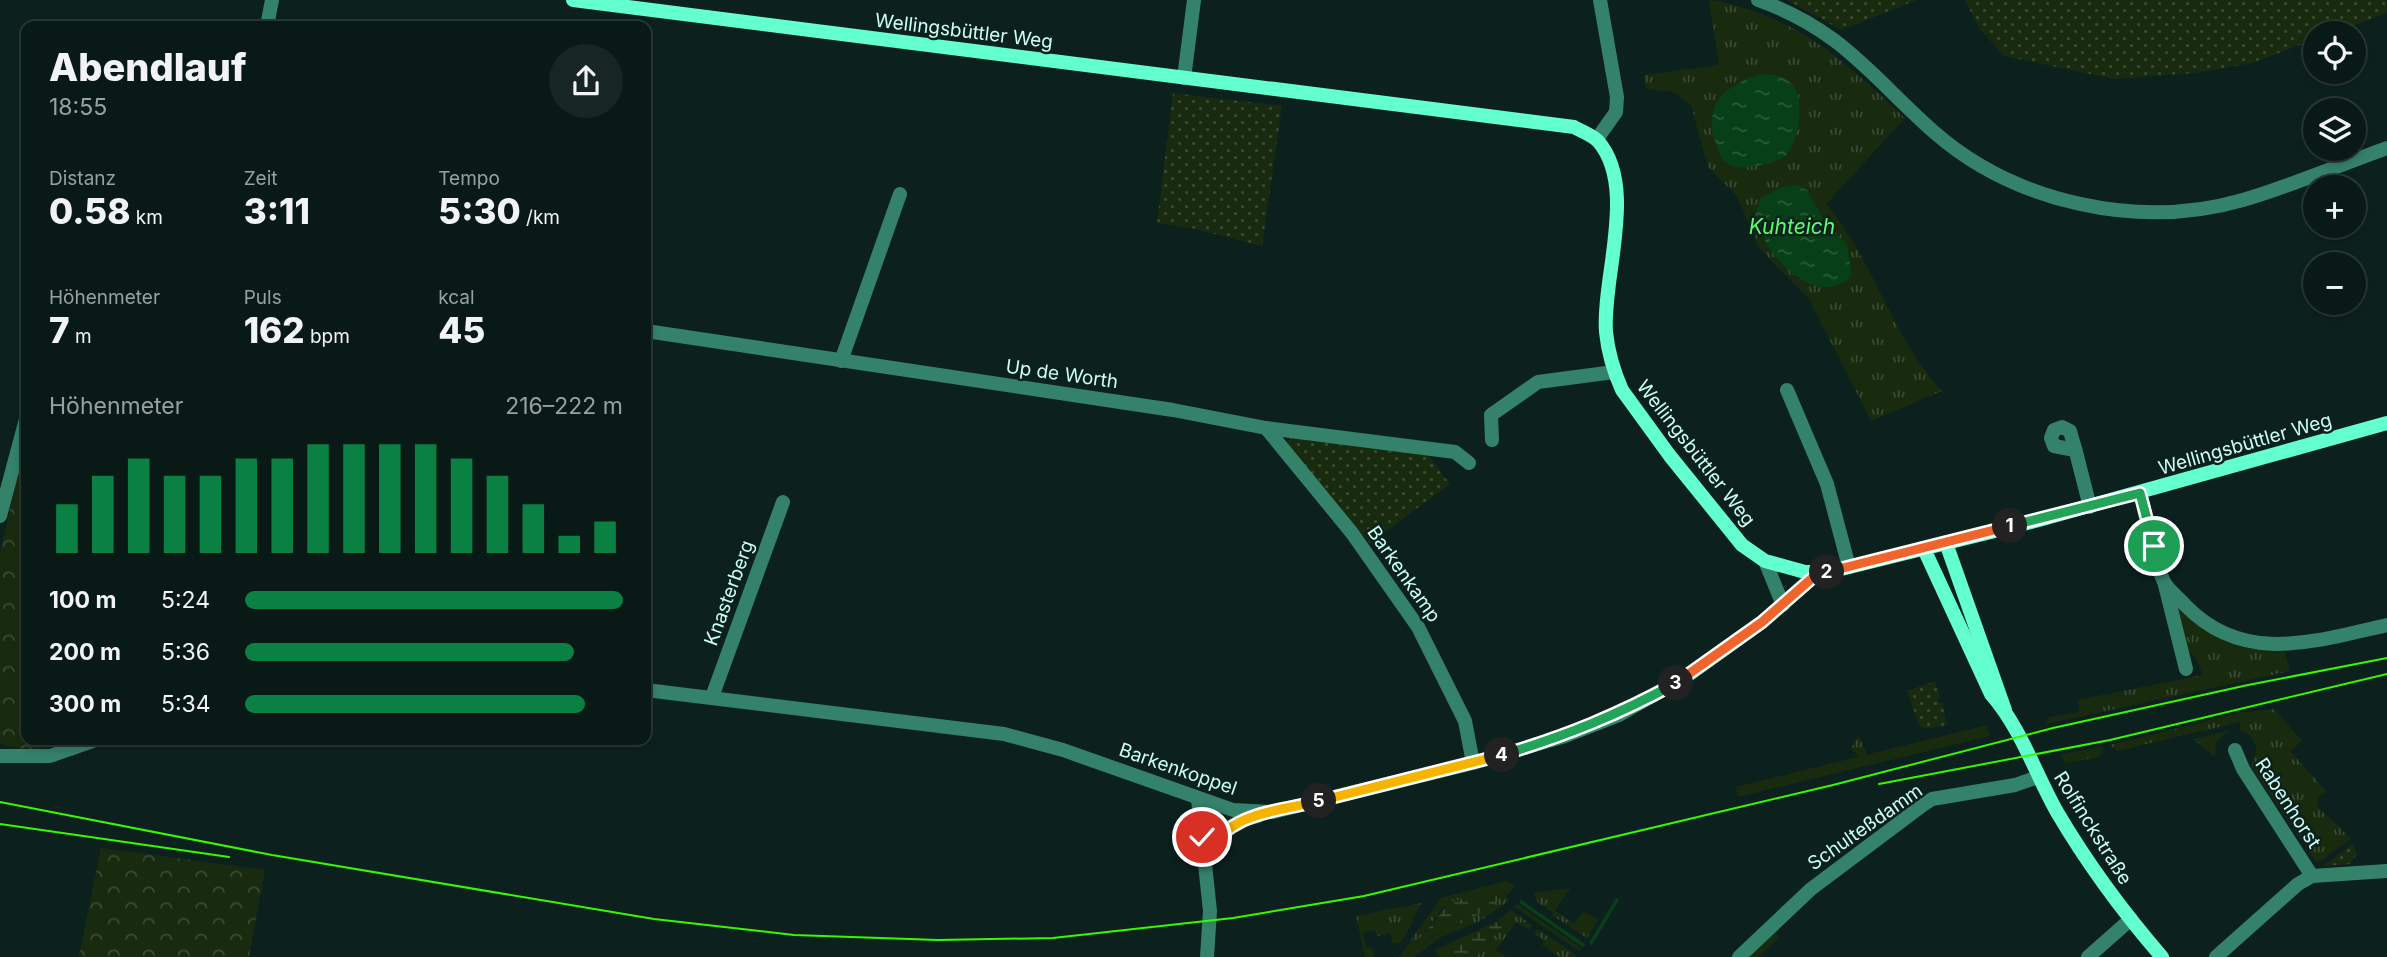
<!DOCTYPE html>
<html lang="de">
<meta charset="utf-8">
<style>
:root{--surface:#091916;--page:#172623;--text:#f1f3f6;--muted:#99a0a1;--line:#293835;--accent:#0b8043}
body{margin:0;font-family:Inter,sans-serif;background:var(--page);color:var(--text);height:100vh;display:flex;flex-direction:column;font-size:26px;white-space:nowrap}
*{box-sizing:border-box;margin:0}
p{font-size:23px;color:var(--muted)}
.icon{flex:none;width:38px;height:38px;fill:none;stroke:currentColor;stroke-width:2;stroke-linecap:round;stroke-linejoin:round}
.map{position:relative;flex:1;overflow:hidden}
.sheet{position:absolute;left:21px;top:21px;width:630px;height:724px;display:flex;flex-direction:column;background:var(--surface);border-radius:14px;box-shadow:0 4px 10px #0003,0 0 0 2px var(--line)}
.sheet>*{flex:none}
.controls{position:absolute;left:2303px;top:21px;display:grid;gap:14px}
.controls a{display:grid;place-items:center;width:63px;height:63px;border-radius:50%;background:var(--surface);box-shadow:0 4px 10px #0003,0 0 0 2px var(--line);font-size:35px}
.pin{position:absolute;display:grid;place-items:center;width:60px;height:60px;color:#fff;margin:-30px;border:4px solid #fff;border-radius:50%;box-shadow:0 2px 7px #0007}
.km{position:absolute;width:35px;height:35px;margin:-18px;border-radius:50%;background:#222;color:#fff;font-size:19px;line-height:35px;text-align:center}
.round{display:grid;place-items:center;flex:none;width:74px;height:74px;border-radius:37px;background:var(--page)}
.overview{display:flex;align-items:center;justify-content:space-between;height:119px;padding:0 28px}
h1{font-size:38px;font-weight:800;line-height:52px}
.figures{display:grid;grid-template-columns:repeat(3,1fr);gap:10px;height:119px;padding:7px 28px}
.figures div{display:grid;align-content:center}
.figures b{font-size:35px;font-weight:800}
.figures small{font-size:19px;font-weight:400}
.figures p{font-size:19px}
.chart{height:196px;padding:14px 28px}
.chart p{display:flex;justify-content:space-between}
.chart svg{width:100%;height:126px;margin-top:7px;stroke:var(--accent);stroke-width:6}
ul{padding:0 28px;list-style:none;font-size:23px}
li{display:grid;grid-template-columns:112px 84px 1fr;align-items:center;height:52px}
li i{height:18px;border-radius:9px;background:var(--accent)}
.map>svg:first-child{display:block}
.grass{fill:url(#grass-tufts);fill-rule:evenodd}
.forest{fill:url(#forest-crowns)}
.wetland{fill:url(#wetland-marsh)}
.park{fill:url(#park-dots)}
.garden{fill:#192b0f}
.water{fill:url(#water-ripples)}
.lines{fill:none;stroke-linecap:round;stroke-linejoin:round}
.stream{stroke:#073f18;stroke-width:3.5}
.minor{stroke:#35826b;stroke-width:14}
.secondary{stroke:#63ffcf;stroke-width:14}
.tram{stroke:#3af700;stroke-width:2}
.split-1-casing{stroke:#fff;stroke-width:14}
.split-2-casing{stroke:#fff;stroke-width:14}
.split-3-casing{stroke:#fff;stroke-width:14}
.split-4-casing{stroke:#fff;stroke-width:14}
.split-5-casing{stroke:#fff;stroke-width:14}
.split-6-casing{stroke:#fff;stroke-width:14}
.split-1{stroke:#22a559;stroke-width:9}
.split-2{stroke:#f0652b;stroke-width:9}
.split-3{stroke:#f0652b;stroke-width:9}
.split-4{stroke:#22a559;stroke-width:9}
.split-5{stroke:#f5b400;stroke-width:9}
.split-6{stroke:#f5b400;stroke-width:9}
.labels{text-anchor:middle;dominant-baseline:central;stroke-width:5;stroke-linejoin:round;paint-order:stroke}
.street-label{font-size:19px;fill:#ccfff4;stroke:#0c211e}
.water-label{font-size:21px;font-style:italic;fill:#5aff6f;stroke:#0c211e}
</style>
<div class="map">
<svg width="2387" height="957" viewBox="0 0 2387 957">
<defs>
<pattern id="grass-tufts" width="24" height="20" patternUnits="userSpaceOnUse" patternTransform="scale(1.75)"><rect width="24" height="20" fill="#192b0f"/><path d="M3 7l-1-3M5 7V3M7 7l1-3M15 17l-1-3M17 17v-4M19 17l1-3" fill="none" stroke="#394b33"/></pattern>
<pattern id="forest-crowns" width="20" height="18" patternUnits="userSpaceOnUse" patternTransform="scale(1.75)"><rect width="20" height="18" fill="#192b0f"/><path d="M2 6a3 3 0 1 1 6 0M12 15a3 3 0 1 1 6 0" fill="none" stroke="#394b33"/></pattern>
<pattern id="wetland-marsh" width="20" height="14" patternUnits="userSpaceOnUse" patternTransform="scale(1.75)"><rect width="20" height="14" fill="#192b0f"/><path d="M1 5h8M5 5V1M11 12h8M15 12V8" fill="none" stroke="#394b33"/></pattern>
<pattern id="park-dots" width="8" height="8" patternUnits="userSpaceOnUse" patternTransform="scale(1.75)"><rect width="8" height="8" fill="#192b0f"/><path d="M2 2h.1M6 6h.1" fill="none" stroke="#394b33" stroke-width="1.8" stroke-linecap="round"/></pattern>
<pattern id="water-ripples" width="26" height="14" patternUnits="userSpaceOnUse" patternTransform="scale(1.75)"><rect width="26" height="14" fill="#073f18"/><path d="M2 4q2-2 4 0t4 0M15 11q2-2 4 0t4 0" fill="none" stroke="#2a5c3a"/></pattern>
</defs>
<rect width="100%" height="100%" fill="#0c211e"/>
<!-- grass -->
<g class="grass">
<path d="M 1709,0 C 1719,0 1730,4 1740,7 C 1808,25 1855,71 1905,118 L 1826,204 C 1874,260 1891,336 1942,391 L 1871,421 L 1809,299 L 1760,249 L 1737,196 L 1708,167 L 1691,105 L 1673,92 L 1646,89 L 1644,75 L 1719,65 ZM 1724,93 L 1777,161 L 1737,168 L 1711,116 ZM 1782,187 L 1807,190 L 1824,220 L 1847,246 Z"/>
<path d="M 2173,603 C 2216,633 2228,650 2284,651 L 2290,671 L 2046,724 L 2049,717 L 2080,712 L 2078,700 L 2203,675 L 2196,657 L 2185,649 Z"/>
<polygon points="2274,709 2302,741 2290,751 2326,791 2318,798 2317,806 2351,839 2317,863 2251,767 2257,748 2251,736 2240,730 2240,722 2117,751 2110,745 2238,713"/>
<polygon points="2228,731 2216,742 2215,757 2193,739"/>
<polygon points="1859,735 1867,755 1859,757 1851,748"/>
<polygon points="2103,746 2099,757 2066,763 2060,755"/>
<path d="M 1506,881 L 1515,886 L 1506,897 L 1510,900 L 1478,922 L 1441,937 L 1414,957 L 1399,957 L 1441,898 ZM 1503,895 L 1419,946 L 1416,943 L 1443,907 Z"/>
<polygon points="1570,888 1555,911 1574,924 1584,911 1598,920 1587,938 1552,915 1553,912 1538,903 1534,893"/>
<path d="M 1422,903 C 1413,916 1411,928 1401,942 L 1393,944 L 1390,933 L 1377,936 L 1375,930 L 1363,933 L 1366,948 L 1371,947 L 1374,957 L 1365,957 L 1356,916 Z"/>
<polygon points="1517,904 1581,948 1579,951 1515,907"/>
<polygon points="1511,910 1532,925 1529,930 1516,922 1496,950 1506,957 1476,957 1502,927 1496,922"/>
<polygon points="1537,929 1576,955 1575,957 1560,957 1542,945 1545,941 1534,933"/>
<polygon points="1774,931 1779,937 1759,957 1745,957"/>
</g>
<!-- forest -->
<g class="forest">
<path d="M 26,440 L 26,740 L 72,740 C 49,749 23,753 0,743 L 0,553 Z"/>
<polygon points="101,848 265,870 249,957 79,957"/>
</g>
<!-- wetland -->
<g class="wetland">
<path d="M 1503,887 L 1506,891 C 1488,919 1444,925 1419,946 L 1416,943 L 1450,902 Z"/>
<polygon points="1496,922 1502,927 1476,957 1440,957 1435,953 1435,950"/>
</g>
<!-- park -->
<g class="park">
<polygon points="1787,0 1917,0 1841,30"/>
<polygon points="1965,0 2387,0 2387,13 2332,33 2315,33 2315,39 2252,63 2196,73 2114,79 2004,56 1979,28"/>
<polygon points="1173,93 1282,106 1262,246 1191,228 1157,223"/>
<polygon points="1290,438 1428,455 1450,484 1370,543 1287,449 1286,442"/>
<polygon points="1935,681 1940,696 1937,698 1939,703 1942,702 1947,725 1926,729 1919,725 1907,691"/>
<polygon points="2353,844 2357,854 2350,864 2323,866"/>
</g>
<!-- garden -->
<polygon class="garden" points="1987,725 1990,736 1738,797 1735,787"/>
<!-- water -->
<g class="water">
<path d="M 1760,74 C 1770,75 1783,75 1791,83 C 1806,97 1799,143 1785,156 C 1773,166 1751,166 1737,168 C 1723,163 1721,158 1716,144 C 1703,104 1723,87 1760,74 Z"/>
<path d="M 1796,185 L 1807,190 L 1824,220 L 1847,245 L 1852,275 C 1824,303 1793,277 1771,251 C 1764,241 1760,226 1755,216 L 1760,199 L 1782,187 Z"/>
</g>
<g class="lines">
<!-- stream -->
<g class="stream">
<polyline points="1521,902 1583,945"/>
<polyline points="1591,943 1617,900"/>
</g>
<!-- minor -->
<g class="minor">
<path d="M 1758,0 C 1841,29 1872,77 1934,132 C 2015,203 2139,230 2243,200 C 2291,186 2339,165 2387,148"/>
<polyline points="267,26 272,0"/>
<polyline points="1184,78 1194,0"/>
<polyline points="1597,139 1616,112 1617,97 1600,0"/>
<polyline points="646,331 1173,410 1266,428 1455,452 1469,463"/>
<polyline points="841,361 900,194"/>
<polyline points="1787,390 1827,484 1849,567"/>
<polyline points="1266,428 1352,533 1418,627 1465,721 1473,763"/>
<polyline points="1492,440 1491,415 1538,382 1614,372"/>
<path d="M 2075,450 L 2054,446 L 2051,438 L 2054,430 L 2062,427 L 2070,431 C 2072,439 2075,447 2077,456 L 2090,507"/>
<path d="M 2140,493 C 2148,522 2152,555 2164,582 C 2168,590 2179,598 2185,605 C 2244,666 2315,641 2387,625"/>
<polyline points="0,516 26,419"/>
<polyline points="1765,561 1783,605"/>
<polyline points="2165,585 2186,669"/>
<polyline points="646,690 1004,734 1063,750 1233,810 1273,812 1473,763 1565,736 1619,715 1687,676 1762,622 1818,573"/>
<polyline points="712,697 783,502"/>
<polyline points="2235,750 2243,769 2312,876"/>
<polyline points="0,756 50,756 96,740"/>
<polyline points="1198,799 1210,911 1207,957"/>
<path d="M 1205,855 C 1219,832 1232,822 1258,816"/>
<polyline points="1739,957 1811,889 1923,805 1932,799 2015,785 2038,777"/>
<polyline points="2088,957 2131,919"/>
<polyline points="2216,957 2298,884 2312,876 2387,871"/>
</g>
<!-- secondary -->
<g class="secondary">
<path d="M 573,0 L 1574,127 C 1581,131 1592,135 1598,141 C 1638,187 1602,277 1606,332 C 1608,352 1614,372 1622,390 L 1670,456 L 1742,545 L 1765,561 L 1805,572 L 1829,572 L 2035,521 L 2387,423"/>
<polyline points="1946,543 2005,710"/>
<path d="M 1924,549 L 1991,694 C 2021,728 2035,773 2057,812 C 2087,863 2123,912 2162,957"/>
</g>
<!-- tram -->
<g class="tram">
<polyline points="1879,784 2110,740 2387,674"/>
<polyline points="0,802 272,855 654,919 794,935 938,940 1053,938 1233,918 1364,896 1833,785 2053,728 2248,685 2387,658"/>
<polyline points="0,824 229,857"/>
</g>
</g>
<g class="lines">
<!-- split-1 casing -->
<g class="split-1-casing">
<polyline id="split-1" points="2010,526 2140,493 2154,546"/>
</g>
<!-- split-2 casing -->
<g class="split-2-casing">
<polyline id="split-2" points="1827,572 2010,526"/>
</g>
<!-- split-3 casing -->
<g class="split-3-casing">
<polyline id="split-3" points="1676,683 1762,622 1818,573 1827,572"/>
</g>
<!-- split-4 casing -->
<g class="split-4-casing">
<path id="split-4" d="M 1502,755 C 1565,736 1618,715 1676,683"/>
</g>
<!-- split-5 casing -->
<g class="split-5-casing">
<polyline id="split-5" points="1319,801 1502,755"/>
</g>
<!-- split-6 casing -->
<g class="split-6-casing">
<path id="split-6" d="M 1202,837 L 1205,855 C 1233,811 1271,813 1319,801"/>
</g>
<!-- split-1 -->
<use href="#split-1" class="split-1"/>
<!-- split-2 -->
<use href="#split-2" class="split-2"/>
<!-- split-3 -->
<use href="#split-3" class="split-3"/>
<!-- split-4 -->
<use href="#split-4" class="split-4"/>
<!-- split-5 -->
<use href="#split-5" class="split-5"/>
<!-- split-6 -->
<use href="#split-6" class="split-6"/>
</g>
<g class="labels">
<!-- street labels -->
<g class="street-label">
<text transform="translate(964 31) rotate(7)">Wellingsbüttler Weg</text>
<text transform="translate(1062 374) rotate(8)">Up de Worth</text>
<text transform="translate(2245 444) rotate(-16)">Wellingsbüttler Weg</text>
<text transform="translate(1696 453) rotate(52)">Wellingsbüttler Weg</text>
<text transform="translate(1404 574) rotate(55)">Barkenkamp</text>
<text transform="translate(729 593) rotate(-70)">Knasterberg</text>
<text transform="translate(1178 769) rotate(19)">Barkenkoppel</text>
<text transform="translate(2288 803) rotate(57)">Rabenhorst</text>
<text transform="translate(1865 827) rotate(-35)">Schulteßdamm</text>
<text transform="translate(2093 828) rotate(58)">Rolfinckstraße</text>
</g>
<!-- water labels -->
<g class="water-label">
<text x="1792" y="226">Kuhteich</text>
</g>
</g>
</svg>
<div class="controls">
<a><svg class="icon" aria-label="locate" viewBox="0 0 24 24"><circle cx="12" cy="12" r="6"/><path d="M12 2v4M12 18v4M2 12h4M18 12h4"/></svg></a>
<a><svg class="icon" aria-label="layers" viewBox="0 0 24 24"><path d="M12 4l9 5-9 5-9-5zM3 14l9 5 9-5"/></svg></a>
<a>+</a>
<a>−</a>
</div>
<div class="pin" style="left:2154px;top:546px;background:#1e9e55"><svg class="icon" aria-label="arrive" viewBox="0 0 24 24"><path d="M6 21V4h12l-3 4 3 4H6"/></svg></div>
<div class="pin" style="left:1202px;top:837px;background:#d93025"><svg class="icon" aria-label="check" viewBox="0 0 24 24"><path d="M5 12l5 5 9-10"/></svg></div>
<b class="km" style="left:2010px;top:526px">1</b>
<b class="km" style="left:1827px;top:572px">2</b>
<b class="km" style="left:1676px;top:683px">3</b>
<b class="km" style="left:1502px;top:755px">4</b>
<b class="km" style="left:1319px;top:801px">5</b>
<section class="sheet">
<div class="overview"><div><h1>Abendlauf</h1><p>18:55</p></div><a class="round"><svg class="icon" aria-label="share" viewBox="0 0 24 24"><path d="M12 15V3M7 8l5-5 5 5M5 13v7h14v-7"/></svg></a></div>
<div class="figures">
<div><p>Distanz</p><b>0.58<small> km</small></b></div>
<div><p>Zeit</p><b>3:11</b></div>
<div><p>Tempo</p><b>5:30<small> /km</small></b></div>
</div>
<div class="figures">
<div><p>Höhenmeter</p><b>7<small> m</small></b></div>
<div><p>Puls</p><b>162<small> bpm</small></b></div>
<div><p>kcal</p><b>45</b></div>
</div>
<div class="chart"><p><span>Höhenmeter</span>216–222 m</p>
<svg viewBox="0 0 160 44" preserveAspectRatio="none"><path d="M5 44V27M15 44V17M25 44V11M35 44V17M45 44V17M55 44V11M65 44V11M75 44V6M85 44V6M95 44V6M105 44V6M115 44V11M125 44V17M135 44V27M145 44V38M155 44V33"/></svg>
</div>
<ul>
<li><b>100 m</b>5:24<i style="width:100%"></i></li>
<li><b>200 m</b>5:36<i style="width:87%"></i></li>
<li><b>300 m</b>5:34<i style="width:90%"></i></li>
</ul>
</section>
</div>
